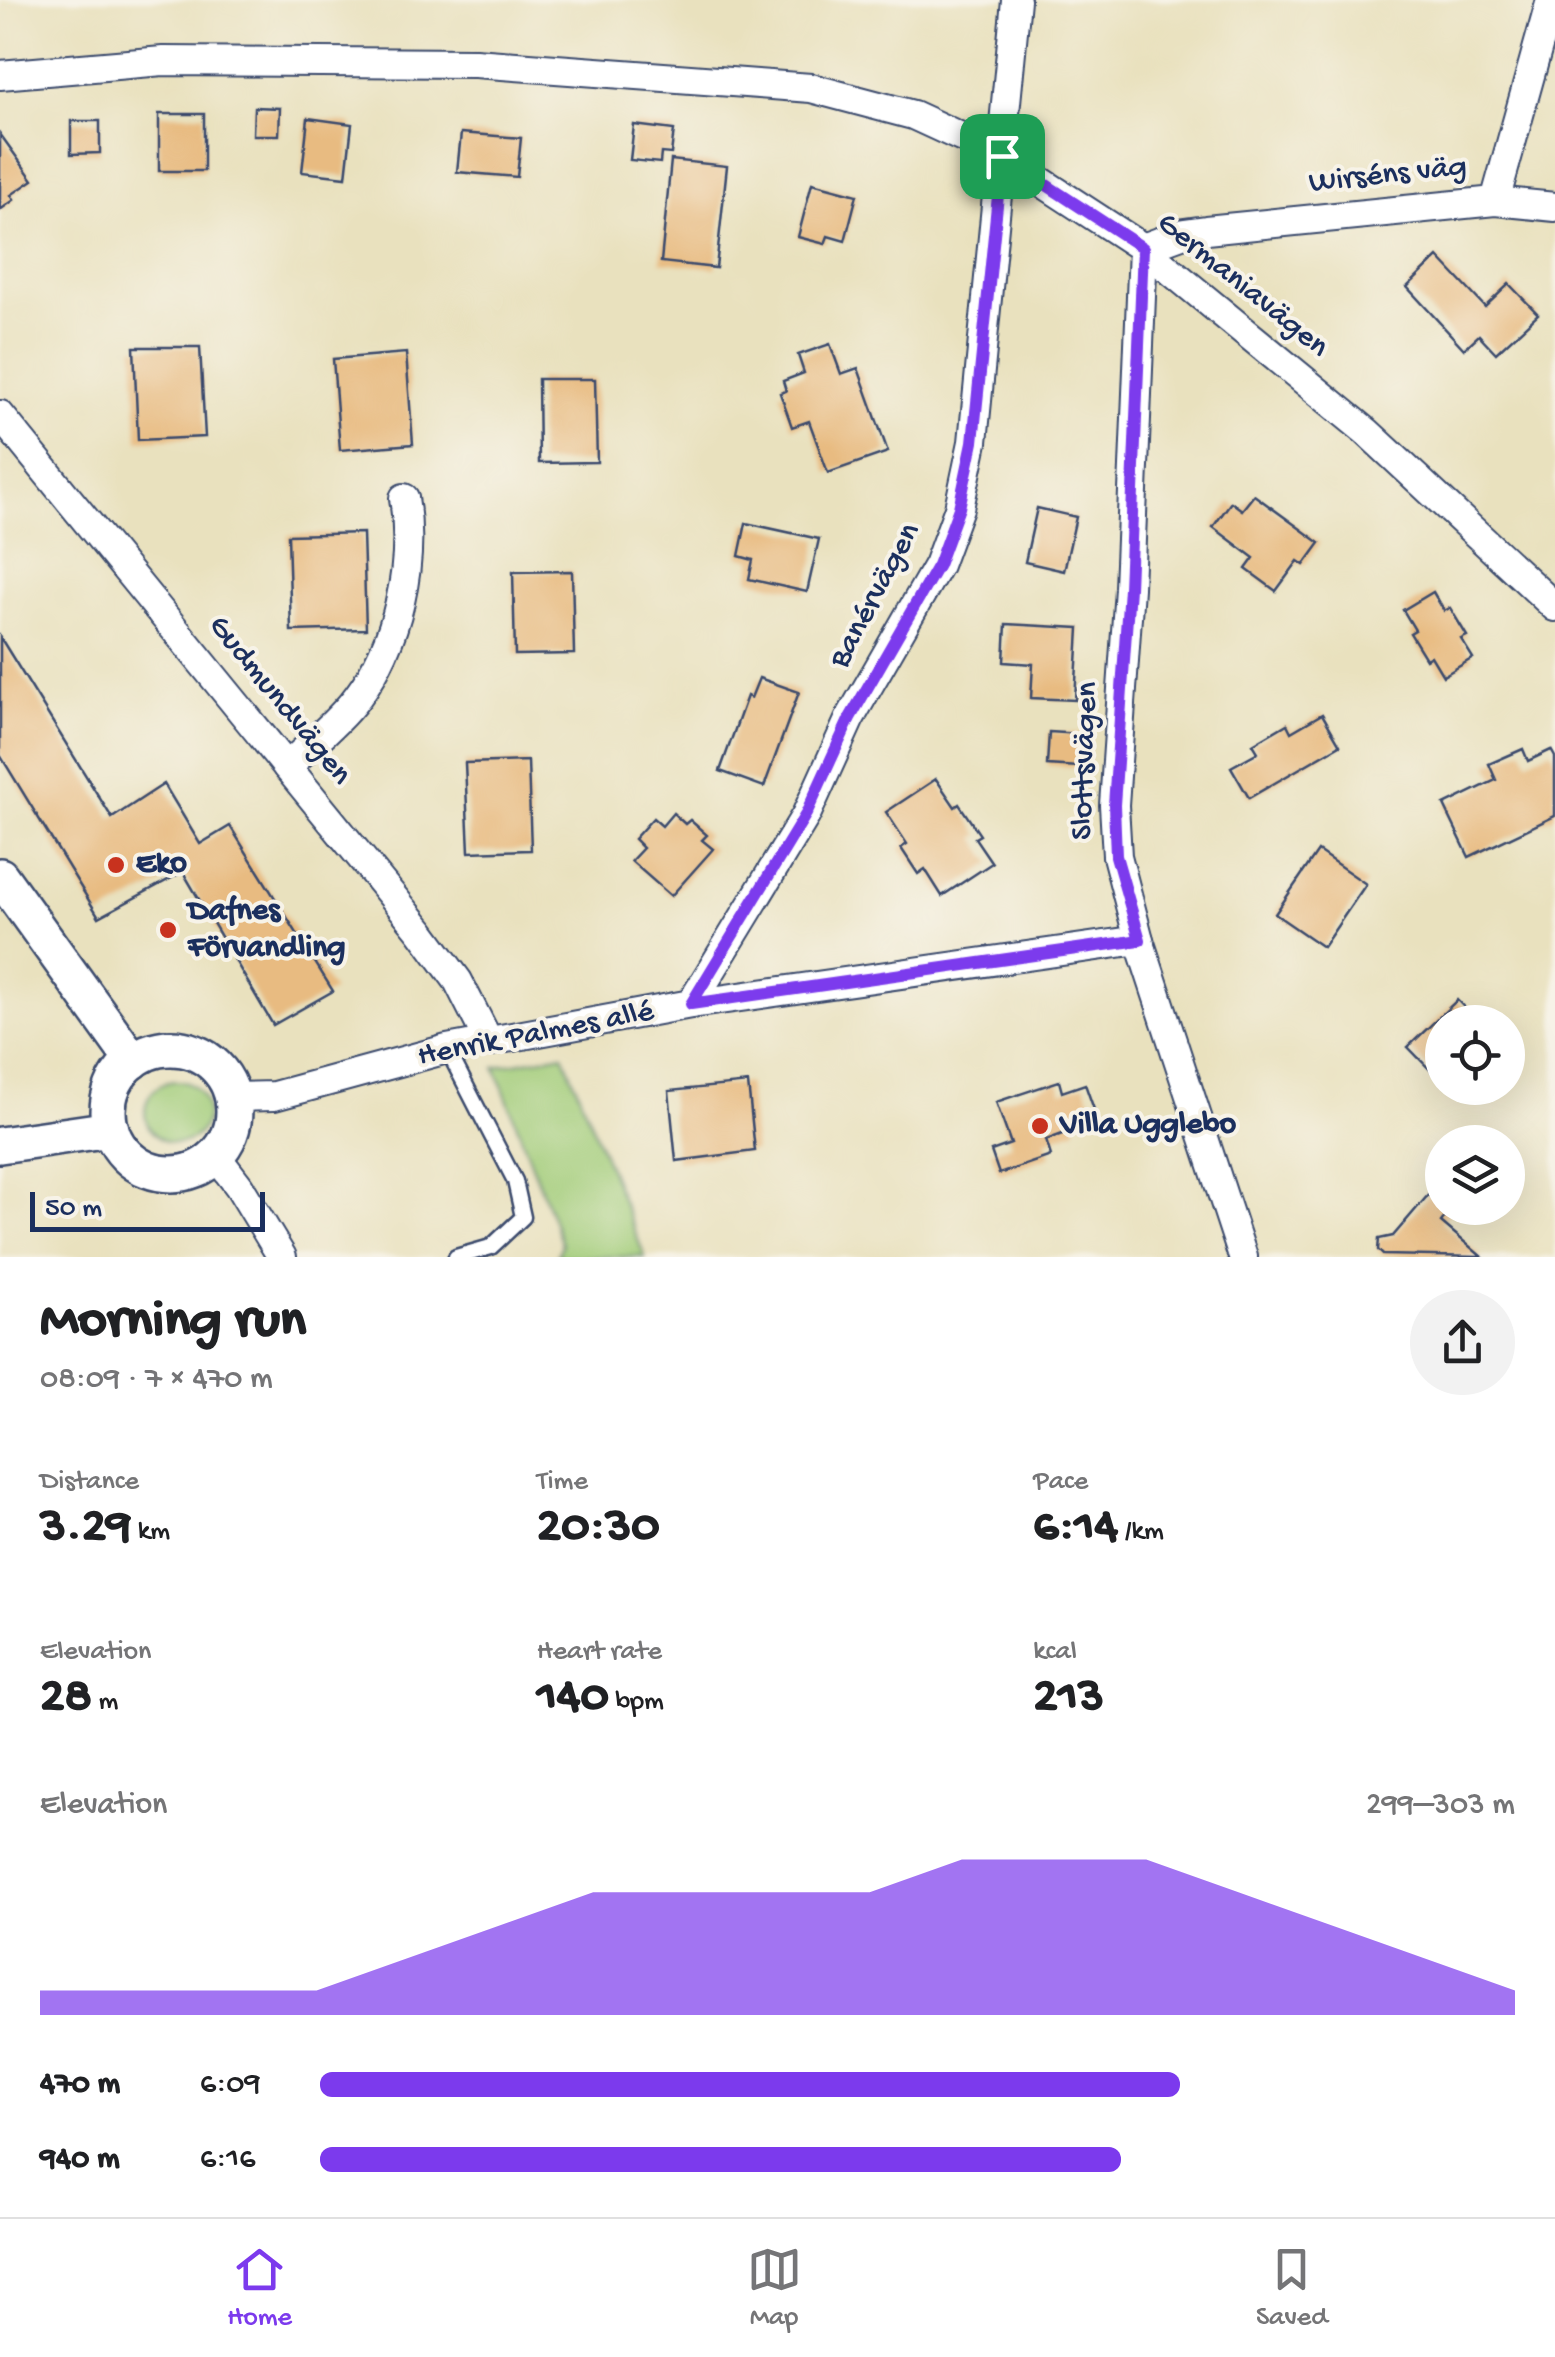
<!DOCTYPE html>
<meta charset="utf-8">
<style>
:root{--surface:#fff;--page:#f2f2f2;--text:#202124;--muted:#757577;--line:#e0e0e0;--accent:#7c3aed}
body{margin:0;font-family:"Gochi Hand",sans-serif;background:var(--page);color:var(--text);height:100vh;display:flex;flex-direction:column;font-size:38px;white-space:nowrap}
*{box-sizing:border-box;margin:0}
p{font-size:32px;color:var(--muted)}
.icon{flex:none;width:55px;height:55px;fill:none;stroke:currentColor;stroke-width:2;stroke-linecap:round;stroke-linejoin:round}
.map{position:relative;height:1257px;overflow:hidden}
.drawer{display:flex;flex-direction:column;background:var(--surface);flex:1}
.drawer>*{flex:none}
.tools{position:absolute;left:1425px;top:1005px;display:grid;gap:20px}
.tools a{display:grid;place-items:center;width:100px;height:100px;border-radius:50%;background:var(--surface);box-shadow:0 10px 40px #0002;font-size:50px}
.scale{position:absolute;left:30px;bottom:25px;width:235px;box-sizing:border-box;padding-left:10px;border:5px solid #1b2f5e;border-top:0;font-size:28px;line-height:35px;white-space:nowrap;color:#1b2f5e;-webkit-text-stroke:8px #f7f3e8;paint-order:stroke}
.pin{position:absolute;display:grid;place-items:center;width:85px;height:85px;color:#fff;margin:-42px;border-radius:20px;box-shadow:0 5px 15px #0006}
.round{display:grid;place-items:center;flex:none;width:105px;height:105px;border-radius:52px;background:var(--page)}
.summary{display:flex;align-items:center;justify-content:space-between;height:170px;padding:0 40px}
h1{font-size:55px;font-weight:700;line-height:75px}
.metrics{display:grid;grid-template-columns:repeat(3,1fr);gap:15px;height:170px;padding:10px 40px}
.metrics div{display:grid;align-content:center}
.metrics b{font-size:50px;font-weight:700}
.metrics small{font-size:28px;font-weight:400}
.metrics p{font-size:28px}
.chart{height:280px;padding:20px 40px}
.chart p{display:flex;justify-content:space-between}
.chart svg{width:100%;height:180px;margin-top:10px;fill:var(--accent);opacity:.7}
ul{padding:0 40px;list-style:none;font-size:32px}
li{display:grid;grid-template-columns:160px 120px 1fr;align-items:center;height:75px}
li i{height:25px;border-radius:12px;background:var(--accent)}
.tabs{display:flex;justify-content:space-around;align-items:center;height:140px;border-top:2px solid var(--line);background:var(--surface);font-size:28px;color:var(--muted)}
.tabs a{display:grid;justify-items:center;gap:5px}
.tabs .selected{color:var(--accent)}
.map>svg:first-child{display:block}
.green{fill:#a1cc78;stroke:#5e7e6b;stroke-width:2.5}
.building{fill:#e8bb81}
.lines{fill:none;stroke-linecap:round;stroke-linejoin:round}
.service-casing{stroke:#3a4a6c;stroke-width:19}
.minor-casing{stroke:#3a4a6c;stroke-width:32}
.tertiary-casing{stroke:#3a4a6c;stroke-width:40}
.service{stroke:#fff;stroke-width:14}
.minor{stroke:#fff;stroke-width:28}
.tertiary{stroke:#fff;stroke-width:35}
.route-casing{stroke:#fff;stroke-width:20}
.route{stroke:#7c3aed;stroke-width:12}
.poi-dot{fill:#c8321e;stroke:#f7f3e8;stroke-width:4}
.labels{text-anchor:middle;dominant-baseline:central;stroke-width:8;stroke-linejoin:round;paint-order:stroke}
.street-label{font-size:32px;fill:#1b2f5e;stroke:#f7f3e8}
.poi-label{font-size:32px;font-weight:bold;fill:#1b2f5e;stroke:#f7f3e8;text-anchor:start}
</style>
<div class="map">
<svg width="1555" height="1257" viewBox="0 0 1555 1257">
<rect width="100%" height="100%" fill="#f7f3e8"/>
<filter id="ink" filterUnits="userSpaceOnUse"><feTurbulence type="fractalNoise" baseFrequency=".01" numOctaves="2"/><feDisplacementMap in="SourceGraphic" scale="20" xChannelSelector="R" yChannelSelector="G"/><feConvolveMatrix kernelMatrix="1 2 1 2 8 2 1 2 1" color-interpolation-filters="sRGB"/></filter>
<filter id="wash" filterUnits="userSpaceOnUse"><feTurbulence type="fractalNoise" baseFrequency=".0048" numOctaves="4" result="noise"/><feDisplacementMap in="SourceGraphic" scale="40" xChannelSelector="R" yChannelSelector="G"/><feGaussianBlur stdDeviation="2.25" result="paint"/><feColorMatrix in="noise" values="0 0 0 0 0 0 0 0 0 0 0 0 0 0 0 0 0 1.4 0 .05"/><feComposite in="paint" operator="in"/></filter>
<g filter="url(#wash)">
<rect width="100%" height="100%" fill="#e9e1be"/>
<!-- green -->
<g class="green">
<polygon points="563,1054 645,1257 557,1257 562,1244 495,1067"/>
<circle cx="176" cy="1112" r="31"/>
</g>
<g id="blocks">
<!-- building -->
<g class="building">
<polygon points="254,107 280,108 279,135 253,135"/>
<rect x="159" y="114" width="45" height="57"/>
<polygon points="308,118 352,124 346,177 302,172"/>
<polygon points="71,121 100,121 100,153 71,154"/>
<polygon points="634,125 674,130 671,154 661,153 660,163 630,160"/>
<polygon points="461,133 521,138 517,177 457,172"/>
<polygon points="0,134 33,180 11,195 14,200 0,210"/>
<polygon points="671,160 727,166 716,268 661,262"/>
<polygon points="812,183 857,195 845,241 828,236 825,244 798,237"/>
<polygon points="1438,257 1485,307 1509,284 1538,314 1496,353 1479,335 1464,349 1407,287"/>
<polygon points="830,344 841,374 858,368 888,452 828,473 809,421 792,427 780,393 786,391 783,381 804,373 798,355"/>
<polygon points="134,347 200,347 205,437 138,440"/>
<polygon points="406,353 413,444 340,450 333,359"/>
<polygon points="538,379 595,379 597,462 539,463"/>
<polygon points="1254,495 1320,543 1304,565 1298,561 1276,591 1246,569 1254,558 1213,527 1231,502 1242,510"/>
<polygon points="1037,508 1076,517 1064,571 1025,562"/>
<polygon points="746,523 819,539 807,592 749,579 753,560 739,556"/>
<polygon points="363,533 366,629 291,631 288,535"/>
<polygon points="572,571 574,654 515,655 513,572"/>
<polygon points="1433,592 1444,611 1450,608 1467,636 1461,639 1473,658 1443,676 1431,656 1426,659 1410,633 1415,630 1403,610"/>
<polygon points="1006,624 1079,628 1075,700 1031,698 1033,664 1004,662"/>
<polygon points="0,637 112,818 164,784 200,844 230,826 333,991 273,1025 183,872 99,917 0,755"/>
<polygon points="759,678 799,692 764,787 720,771 747,696 751,698"/>
<polygon points="1322,714 1340,745 1249,798 1231,767 1258,752 1253,744 1287,724 1291,732"/>
<polygon points="1049,732 1081,734 1079,767 1047,765"/>
<polygon points="1523,749 1528,761 1551,750 1555,757 1555,816 1469,857 1444,805 1496,780 1489,764"/>
<polygon points="528,761 531,850 469,852 465,763"/>
<polygon points="936,779 955,807 959,804 980,835 975,838 992,863 942,896 925,869 918,874 901,848 907,844 886,812"/>
<polygon points="673,813 685,824 690,820 707,835 702,840 713,849 671,896 631,861 643,848 634,839 653,818 662,826"/>
<polygon points="1318,851 1366,884 1323,947 1275,914"/>
<polygon points="1457,1000 1478,1022 1442,1022 1441,1081 1408,1047"/>
<polygon points="1059,1081 1062,1092 1085,1084 1096,1115 1074,1122 1076,1129 1046,1140 1051,1156 999,1174 991,1151 1011,1144 996,1102"/>
<polygon points="748,1083 755,1151 676,1161 669,1091"/>
<polygon points="1429,1194 1449,1212 1441,1222 1482,1257 1383,1255 1378,1250 1379,1239 1393,1236"/>
</g>
</g>
</g>
<g filter="url(#ink)">
<use href="#blocks" fill-opacity="0" stroke="#3a4a6c" stroke-width="2.5"/>
<g class="lines">
<!-- service casing -->
<g class="service-casing">
<polyline id="service" points="447,1049 515,1181 523,1217 491,1247 456,1257"/>
</g>
<!-- minor casing -->
<g class="minor-casing">
<g id="minor">
<polyline points="0,75 163,61 475,63 811,88 913,115 1002,156 1143,248 1367,432 1555,607"/>
<polyline points="1495,201 1555,207"/>
<polyline points="0,415 421,931 458,981 489,1042"/>
<path d="M 287,767 C 310,744 339,722 358,696 C 398,642 415,564 404,498"/>
<polyline points="691,1004 806,815 850,718 938,565 959,508 973,442 1016,0"/>
<polyline points="233,1097 274,1096 447,1049 691,1004 1139,940"/>
<polyline points="216,1156 239,1186 282,1257"/>
<polyline points="1243,1257 1139,940 1117,856 1114,805 1129,588 1143,248 1184,233 1206,230 1495,201 1551,0"/>
</g>
</g>
<!-- tertiary casing -->
<g class="tertiary-casing">
<g id="tertiary">
<polyline points="0,876 133,1061"/>
<circle cx="171" cy="1111" r="63"/>
<polyline points="0,1145 111,1129"/>
</g>
</g>
<!-- service -->
<use href="#service" class="service"/>
<!-- minor -->
<use href="#minor" class="minor"/>
<!-- tertiary -->
<use href="#tertiary" class="tertiary"/>
</g>
</g>
<g class="lines" filter="url(#ink)">
<!-- route casing -->
<g class="route-casing">
<polygon id="route" points="1002,156 1143,248 1129,588 1114,805 1116,856 1140,940 691,1004 806,814 850,718 938,565 959,508 973,442"/>
</g>
<!-- route -->
<use href="#route" class="route"/>
</g>
<!-- markers -->
<g class="poi-dot">
<circle cx="116" cy="865" r="10"/>
<circle cx="168" cy="930" r="10"/>
<circle cx="1040" cy="1126" r="10"/>
</g>
<g class="labels">
<!-- street labels -->
<g class="street-label">
<text transform="translate(1388 176) rotate(-6)">Wirséns väg</text>
<text transform="translate(1242 286) rotate(39)">Germaniavägen</text>
<text transform="translate(876 596) rotate(-62)">Banérvägen</text>
<text transform="translate(279 701) rotate(51)">Gudmundvägen</text>
<text transform="translate(1086 761) rotate(-88)">Slottsvägen</text>
<text transform="translate(536 1035) rotate(-11)">Henrik Palmes allé</text>
</g>
<!-- poi labels -->
<g class="poi-label">
<text x="136" y="865">Eko</text>
<text x="188" y="912">Dafnes<tspan x="188" dy="37">Förvandling</tspan></text>
<text x="1060" y="1126">Villa Ugglebo</text>
</g>
</g>
</svg>
<div class="tools">
<a><svg class="icon" aria-label="locate" viewBox="0 0 24 24"><circle cx="12" cy="12" r="6"/><path d="M12 2v4M12 18v4M2 12h4M18 12h4"/></svg></a>
<a><svg class="icon" aria-label="layers" viewBox="0 0 24 24"><path d="M12 4l9 5-9 5-9-5zM3 14l9 5 9-5"/></svg></a>
</div>
<div class="scale">50 m</div>
<div class="pin" style="left:1002px;top:156px;background:#1e9e55"><svg class="icon" aria-label="arrive" viewBox="0 0 24 24"><path d="M6 21V4h12l-3 4 3 4H6"/></svg></div>
</div>
<section class="drawer">
<div class="summary"><div><h1>Morning run</h1><p>08:09 · 7 × 470 m</p></div><a class="round"><svg class="icon" aria-label="share" viewBox="0 0 24 24"><path d="M12 15V3M7 8l5-5 5 5M5 13v7h14v-7"/></svg></a></div>
<div class="metrics">
<div><p>Distance</p><b>3.29<small> km</small></b></div>
<div><p>Time</p><b>20:30</b></div>
<div><p>Pace</p><b>6:14<small> /km</small></b></div>
</div>
<div class="metrics">
<div><p>Elevation</p><b>28<small> m</small></b></div>
<div><p>Heart rate</p><b>140<small> bpm</small></b></div>
<div><p>kcal</p><b>213</b></div>
</div>
<div class="chart"><p><span>Elevation</span>299–303 m</p>
<svg viewBox="0 0 160 44" preserveAspectRatio="none"><path d="M0 44V38L10 38L20 38L30 38L40 30L50 22L60 14L70 14L80 14L90 14L100 6L110 6L120 6L130 14L140 22L150 30L160 38V44z"/></svg>
</div>
<ul>
<li><b>470 m</b>6:09<i style="width:72%"></i></li>
<li><b>940 m</b>6:16<i style="width:67%"></i></li>
</ul>
</section>
<nav class="tabs">
<a class="selected"><svg class="icon" aria-label="home" viewBox="0 0 24 24"><path d="M3 11l9-7 9 7M6 9v11h12V9"/></svg>Home</a>
<a><svg class="icon" aria-label="map" viewBox="0 0 24 24"><path d="M3 6l6-2 6 2 6-2v14l-6 2-6-2-6 2zM9 4v14M15 6v14"/></svg>Map</a>
<a><svg class="icon" aria-label="saved" viewBox="0 0 24 24"><path d="M7 4h10v16l-5-4-5 4z"/></svg>Saved</a>
</nav>
